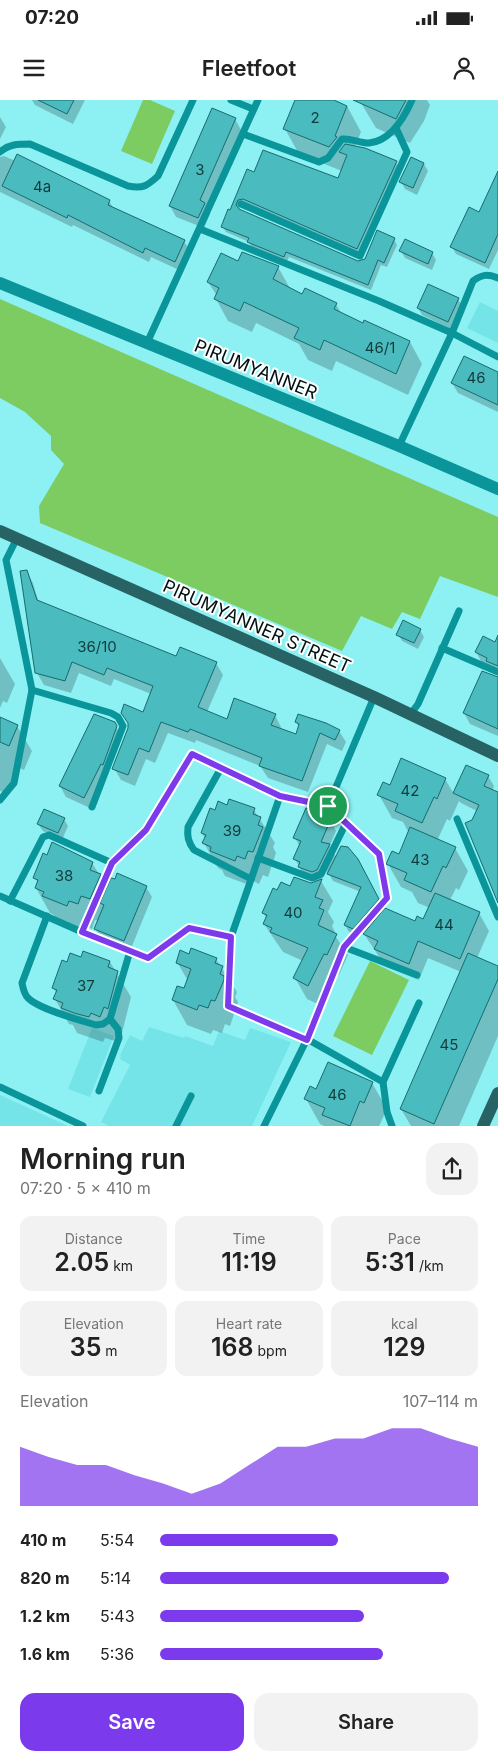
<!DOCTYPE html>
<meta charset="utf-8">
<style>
:root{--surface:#fff;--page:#f2f2f2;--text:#222;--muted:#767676;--accent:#7c3aed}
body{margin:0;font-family:Inter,sans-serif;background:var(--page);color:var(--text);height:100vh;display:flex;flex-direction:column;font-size:19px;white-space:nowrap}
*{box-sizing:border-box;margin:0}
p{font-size:16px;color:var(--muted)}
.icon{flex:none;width:28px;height:28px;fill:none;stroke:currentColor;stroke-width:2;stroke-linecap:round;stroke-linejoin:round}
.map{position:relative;height:1026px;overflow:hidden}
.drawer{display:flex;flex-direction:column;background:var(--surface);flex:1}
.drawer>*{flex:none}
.pin{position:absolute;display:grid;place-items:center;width:42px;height:42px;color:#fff;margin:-21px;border:2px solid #fff;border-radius:50%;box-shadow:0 1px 5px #0007}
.round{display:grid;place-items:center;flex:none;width:52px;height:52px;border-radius:15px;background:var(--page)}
.headline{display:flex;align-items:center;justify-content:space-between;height:85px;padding:0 20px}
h1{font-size:28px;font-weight:600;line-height:38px}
.metrics{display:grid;grid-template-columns:repeat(3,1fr);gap:8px;height:85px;padding:5px 20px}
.metrics div{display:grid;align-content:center;border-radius:12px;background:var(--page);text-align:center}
.metrics b{font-size:25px;font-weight:600}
.metrics small{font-size:14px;font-weight:400}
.metrics p{font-size:14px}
.chart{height:140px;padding:10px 20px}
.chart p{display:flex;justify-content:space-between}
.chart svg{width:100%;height:90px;margin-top:5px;fill:var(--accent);opacity:.7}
.button{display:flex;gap:10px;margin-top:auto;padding:10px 20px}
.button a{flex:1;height:58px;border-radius:15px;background:var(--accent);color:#fff;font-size:20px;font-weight:600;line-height:58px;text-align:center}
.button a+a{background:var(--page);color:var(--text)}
ul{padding:0 20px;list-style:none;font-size:16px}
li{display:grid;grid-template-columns:80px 60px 1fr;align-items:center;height:38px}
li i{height:12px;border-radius:6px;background:var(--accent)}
.status{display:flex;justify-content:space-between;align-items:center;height:35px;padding:0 25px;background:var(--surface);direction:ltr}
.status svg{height:14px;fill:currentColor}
header{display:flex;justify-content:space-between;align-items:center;height:65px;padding:0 20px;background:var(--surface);font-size:22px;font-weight:600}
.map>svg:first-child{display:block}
.built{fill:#75e4e8}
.green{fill:#7dcc61}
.shadow{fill:#0003}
.building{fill:#4abbbe;stroke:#186b6e}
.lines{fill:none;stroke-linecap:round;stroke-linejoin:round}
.lane{stroke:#099599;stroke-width:7}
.street{stroke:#099599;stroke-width:12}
.secondary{stroke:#276365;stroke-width:12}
.route-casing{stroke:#fff;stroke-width:10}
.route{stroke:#7c3aed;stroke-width:6}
.labels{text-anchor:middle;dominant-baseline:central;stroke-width:4;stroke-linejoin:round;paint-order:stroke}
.number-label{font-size:15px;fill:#123b3c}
.street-label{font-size:18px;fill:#001010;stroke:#fefefe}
</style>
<div class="status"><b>07:20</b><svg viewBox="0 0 49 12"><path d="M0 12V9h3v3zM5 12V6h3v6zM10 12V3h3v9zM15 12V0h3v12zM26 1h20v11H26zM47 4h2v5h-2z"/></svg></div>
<header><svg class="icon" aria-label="menu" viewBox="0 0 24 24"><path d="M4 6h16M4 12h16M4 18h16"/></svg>Fleetfoot<svg class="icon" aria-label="person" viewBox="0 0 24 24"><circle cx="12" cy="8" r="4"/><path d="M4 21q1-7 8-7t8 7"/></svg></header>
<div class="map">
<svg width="498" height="1026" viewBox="0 0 498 1026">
<rect width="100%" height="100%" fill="#8df1f4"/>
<!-- built -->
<g class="built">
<polygon points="480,202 498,211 498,243 467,228"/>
<polygon points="149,927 184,938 185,936 213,946 219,931 245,940 250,928 291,942 252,1026 109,1026 101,1022 130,965 120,959 121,956 120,955 130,935 142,941"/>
<polygon points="92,928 114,936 90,997 68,989"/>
<polygon points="0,995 68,1026 0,1026"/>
</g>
<!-- green -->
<g class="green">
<polygon points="143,0 150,0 175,11 152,64 121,51"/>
<polygon points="0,199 498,417 498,497 440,476 420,519 402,512 392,529 361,516 342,551 40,423 39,406 64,364 51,350 51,336 25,312 0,298"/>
<polygon points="370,861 409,880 372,955 333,936"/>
</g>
<!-- shadow -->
<g class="shadow">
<polygon points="32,0 85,0 73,24 35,5"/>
<polygon points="297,0 330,0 347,6 361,32 355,47 396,62 399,68 360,154 241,105 239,110 358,162 366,160 394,139 397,145 387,167 381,165 371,190 289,157 287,162 252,148 249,142 226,132 223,127 231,112 247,71 255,74 338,80 342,71 299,54 285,29"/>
<polygon points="362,0 427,0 430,5 424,21 410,43 376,28 361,3"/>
<polygon points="0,17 6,27 0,39"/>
<polygon points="235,19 241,30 207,108 210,114 204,128 176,117 170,106"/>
<polygon points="4,56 109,101 114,109 184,141 190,151 181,171 151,157 149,162 73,125 72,127 0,92 0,57"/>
<polygon points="411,59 424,64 428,71 417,95 405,89 401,82"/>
<polygon points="498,74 498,150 489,169 456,154 452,147 480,113"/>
<polygon points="401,151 432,153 436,160 432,170 405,158"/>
<polygon points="239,162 278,167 291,190 303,195 336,204 342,215 363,225 365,222 410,242 422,264 408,295 336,261 332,271 308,260 299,244 256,223 252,232 228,221 216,199 217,196 208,182"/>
<polygon points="458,199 462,206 451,229 422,215 418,208"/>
<polygon points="498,273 498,312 458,293 452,283"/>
<polygon points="26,471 33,483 39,503 177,558 216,563 223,575 207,612 227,620 275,615 281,627 280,630 297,635 299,627 296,622 339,631 346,642 342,651 327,644 308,692 268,678 260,666 196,640 195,643 168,633 155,663 146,659 135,686 121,680 114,668 143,613 151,594 114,579 111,586 79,573 71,593 44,585 37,573"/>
<polygon points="420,530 424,537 418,549 402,541 398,534"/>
<polygon points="498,545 498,574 482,563 476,552"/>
<polygon points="0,558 15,584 7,603 3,601 0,608"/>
<polygon points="498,579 498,636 470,624 464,613"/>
<polygon points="0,618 17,626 32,651 24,670 20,668 8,694 0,691"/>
<polygon points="114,623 122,638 108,674 107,674 90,708 66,697 60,686"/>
<polygon points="467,666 488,676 494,686 492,691 498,693 498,800 473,721 477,711 461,703 459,701 450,721 447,719 437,741 455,748 468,771 459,790 456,788 450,800 479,813 489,831 477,858 498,867 498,936 459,1026 411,1026 401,1009 461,872 428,858 419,880 386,867 364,834 424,820 430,808 418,803 412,792 401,787 388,764 399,755 409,733 403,722 392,718 379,695 390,686 445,679 454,694"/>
<polygon points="228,706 254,710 275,743 273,747 276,753 268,777 263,775 259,784 251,780 249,785 225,776 222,770 218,768 204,743 205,739 202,733 216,711"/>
<polygon points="64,719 68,726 62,740 43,731 38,724"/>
<polygon points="330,720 336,731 330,745 336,757 362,768 382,807 357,835 349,832 345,825 361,792 333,781 327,771 321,781 333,801 328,812 334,822 332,826 335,832 334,834 348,855 339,875 336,874 320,905 307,899 295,878 303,861 283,852 264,824 267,819 263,813 278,792 318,782 305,778 295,759 300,747 295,738"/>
<polygon points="92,763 108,788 115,781 146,787 152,797 130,851 102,840 96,829 99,821 95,820 92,829 83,825 81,830 58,821 54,815 50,813 36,788 38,783 35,778"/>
<polygon points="190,856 216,859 237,892 235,897 238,902 230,926 225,924 222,933 213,930 211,934 187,925 173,900 184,890 188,881 177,862"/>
<polygon points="81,858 110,862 131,897 122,933 115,941 105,938 103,942 77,933 73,925 69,924 55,899 57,894 53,888 68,864"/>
<polygon points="372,983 387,1009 379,1026 324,1026 320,1024 306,999 317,990"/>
</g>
<!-- building -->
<g class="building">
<polygon points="38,0 74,0 67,14"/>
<polygon points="295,0 334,0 347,6 335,36 337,37 329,47 283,29"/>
<polygon points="353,0 406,0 396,19"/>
<polygon points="212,8 236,18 200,100 205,103 198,118 169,106"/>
<polygon points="345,44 365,48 397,61 357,149 243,99 238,100 236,105 239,109 358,161 365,159 377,130 395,138 384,163 378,160 368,185 286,152 284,157 247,142 249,138 221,127 228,109 230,110 247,69 254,72 263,50 338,78 347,55 339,52"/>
<polygon points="17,54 110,100 108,105 185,140 175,162 145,148 143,153 68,115 67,118 2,86"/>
<polygon points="411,57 424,63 413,88 399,82"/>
<polygon points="498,71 498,134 485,163 450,147 469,107 479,112"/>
<polygon points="405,139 433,152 428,164 399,151"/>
<polygon points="242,152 279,166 273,179 302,194 305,188 337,203 334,209 363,223 364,220 410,241 396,274 324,240 320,250 294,238 299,228 244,202 240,211 214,199 219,188 207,182 221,153 238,161"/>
<polygon points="428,184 459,198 448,222 417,208"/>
<polygon points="464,256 498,272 498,305 451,283"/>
<polygon points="27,470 37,500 176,556 180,547 217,562 198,607 227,619 234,598 276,614 271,625 296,634 299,624 295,622 298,614 326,623 340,630 335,640 320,633 302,681 259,666 262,658 190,629 188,632 161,622 149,652 139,648 128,675 112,669 128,628 128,623 121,613 124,604 143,612 153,586 107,568 104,575 72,562 65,581 35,573 20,471"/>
<polygon points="403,520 421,529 414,543 396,535"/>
<polygon points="498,535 498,566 486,561 487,558 475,552 483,536 495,542"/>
<polygon points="482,571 498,577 498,629 463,613"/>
<polygon points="94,614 115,622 117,626 103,665 101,664 84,698 59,686"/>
<polygon points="0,617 18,625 9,646 0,642"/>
<polygon points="401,658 446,678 437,699 434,697 422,723 395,711 398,704 377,695 383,682 390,685"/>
<polygon points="466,665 489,675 484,686 498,692 498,803 465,723 472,720 479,705 453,693"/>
<polygon points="229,699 255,708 253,714 261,717 258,725 263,727 253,752 248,751 245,759 237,756 235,761 210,751 211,747 202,743 206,735 201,733 210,708 215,710 218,701 227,705"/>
<polygon points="306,708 331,719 321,742 330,744 317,770 312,772 298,767 300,762 293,759 301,741 293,738"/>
<polygon points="44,709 65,718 58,733 37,724"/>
<polygon points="410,727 456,747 446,768 443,766 431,792 404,780 407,773 386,764 392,751 399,754"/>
<polygon points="52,742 93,762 90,770 101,774 90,799 81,796 78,804 69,801 67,806 42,796 44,792 35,788 38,780 33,778 43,753 47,755"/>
<polygon points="341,746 348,747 358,759 379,799 353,829 344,825 361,787 327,774"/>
<polygon points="117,773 147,786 124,841 94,829 104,805 100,803 111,778 115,779"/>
<polygon points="294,777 311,783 322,779 315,797 323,800 319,808 324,810 318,825 337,834 327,855 324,854 308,886 293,878 308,848 270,832 272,828 263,824 267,815 262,813 273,788 277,790 281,782 290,786"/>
<polygon points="435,793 480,812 460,859 418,841 409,864 374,849 378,841 363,834 385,808 415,821 417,816 423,819"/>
<polygon points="191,848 217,858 215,863 223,866 220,874 224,876 224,880 215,901 211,900 208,908 199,905 197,910 172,900 177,886 184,888 191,869 176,863 180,850 189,854"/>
<polygon points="83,851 110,861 108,867 118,871 108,909 104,907 100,917 91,913 89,917 74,913 61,908 63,903 53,899 57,890 52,888 62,860 67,862 70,853 81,857"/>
<polygon points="468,853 498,866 498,879 434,1024 400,1009"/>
<polygon points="328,962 373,982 364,1003 360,1001 350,1026 322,1015 325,1008 304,999 310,986 316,989"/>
</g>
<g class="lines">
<!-- lane -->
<g class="lane">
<polyline points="231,0 253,9"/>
<path d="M 243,34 L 319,62 L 328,58 L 342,39 C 351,38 359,43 369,43 C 391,41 404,18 412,0"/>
<path d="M 0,52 C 9,44 18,44 30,44 L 128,86 C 143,89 147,86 158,76 L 193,0"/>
<polyline points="241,104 360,156 407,52 396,28"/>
<path d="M 200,129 L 379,201 L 452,233 L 473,181 C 482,174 488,174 498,178"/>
<polyline points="147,243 258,0"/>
<polyline points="399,346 452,233 498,257"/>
<polyline points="442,548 498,572"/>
<polyline points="32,590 111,613 118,617 123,626 92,707"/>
<polyline points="410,615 418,604 459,511"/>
<path d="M 221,668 L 188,727 C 187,736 188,742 194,750 L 251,779"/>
<polyline points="0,700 14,683 32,590 6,460 17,438"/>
<polyline points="328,706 374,597"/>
<polyline points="457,719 498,817"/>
<polyline points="258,758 312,778 321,774 346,723"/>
<polyline points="0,796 82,832 148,858 189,827 231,837 228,906 307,939 383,982"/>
<polyline points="10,801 43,737 49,735 112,763"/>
<path d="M 47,816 L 22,883 C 23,888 24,894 28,898 C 39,909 79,920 96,925 L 103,924 L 110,919 L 130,851"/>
<polyline points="82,832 112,763 146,730 191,655 280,696 328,706 379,754 387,798 344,847 307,939 264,1026"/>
<polyline points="231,837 280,696"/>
<polyline points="344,847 417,875"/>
<polyline points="0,987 83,1026"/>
<polyline points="99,991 119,938 118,929 110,919"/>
<polyline points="176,1026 191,996"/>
<polyline points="392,1026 387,1012 383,982 419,903"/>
</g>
<!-- street -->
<polyline class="street" points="0,183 399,346 498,389"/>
<!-- secondary -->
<g class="secondary">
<polyline points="0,431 374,597 498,656"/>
<polyline points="483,1026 498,993"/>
</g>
</g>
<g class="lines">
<!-- route casing -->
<g class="route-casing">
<polygon id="route" points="192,654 280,696 328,706 379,754 387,798 344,847 307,940 228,906 231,837 189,828 148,858 82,832 112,763 146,730"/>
</g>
<!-- route -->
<use href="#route" class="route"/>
</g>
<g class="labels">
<!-- number labels -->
<g class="number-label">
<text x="315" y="17">2</text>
<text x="200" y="69">3</text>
<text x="42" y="86">4a</text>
<text x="380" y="247">46/1</text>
<text x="476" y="277">46</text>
<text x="97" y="546">36/10</text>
<text x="410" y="690">42</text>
<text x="232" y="730">39</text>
<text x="420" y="759">43</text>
<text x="64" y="775">38</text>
<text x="293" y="812">40</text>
<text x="444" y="824">44</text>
<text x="86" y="885">37</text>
<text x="449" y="944">45</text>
<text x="337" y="994">46</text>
</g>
<!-- street labels -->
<g class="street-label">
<text transform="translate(256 269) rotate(22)">PIRUMYANNER</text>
<text transform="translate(257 526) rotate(24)">PIRUMYANNER STREET</text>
</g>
</g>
</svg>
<div class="pin" style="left:328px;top:706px;background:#1e9e55"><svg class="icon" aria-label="arrive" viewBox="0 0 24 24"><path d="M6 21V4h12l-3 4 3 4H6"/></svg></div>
</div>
<section class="drawer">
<div class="headline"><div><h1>Morning run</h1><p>07:20 · 5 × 410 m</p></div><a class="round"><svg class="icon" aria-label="share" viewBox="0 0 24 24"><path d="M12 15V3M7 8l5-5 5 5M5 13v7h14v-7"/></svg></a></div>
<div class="metrics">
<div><p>Distance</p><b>2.05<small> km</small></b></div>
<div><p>Time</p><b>11:19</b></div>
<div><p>Pace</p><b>5:31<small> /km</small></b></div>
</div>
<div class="metrics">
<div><p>Elevation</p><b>35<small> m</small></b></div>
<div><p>Heart rate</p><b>168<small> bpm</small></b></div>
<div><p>kcal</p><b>129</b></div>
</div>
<div class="chart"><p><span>Elevation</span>107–114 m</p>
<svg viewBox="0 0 160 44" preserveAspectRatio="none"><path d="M0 44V15L10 20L20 24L30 24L40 29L50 33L60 38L70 33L80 24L90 15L100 15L110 11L120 11L130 6L140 6L150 11L160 15V44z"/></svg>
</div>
<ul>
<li><b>410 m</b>5:54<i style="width:56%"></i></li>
<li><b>820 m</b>5:14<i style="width:91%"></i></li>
<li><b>1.2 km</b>5:43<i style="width:64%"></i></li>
<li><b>1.6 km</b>5:36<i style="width:70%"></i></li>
</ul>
<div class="button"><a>Save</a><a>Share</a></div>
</section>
